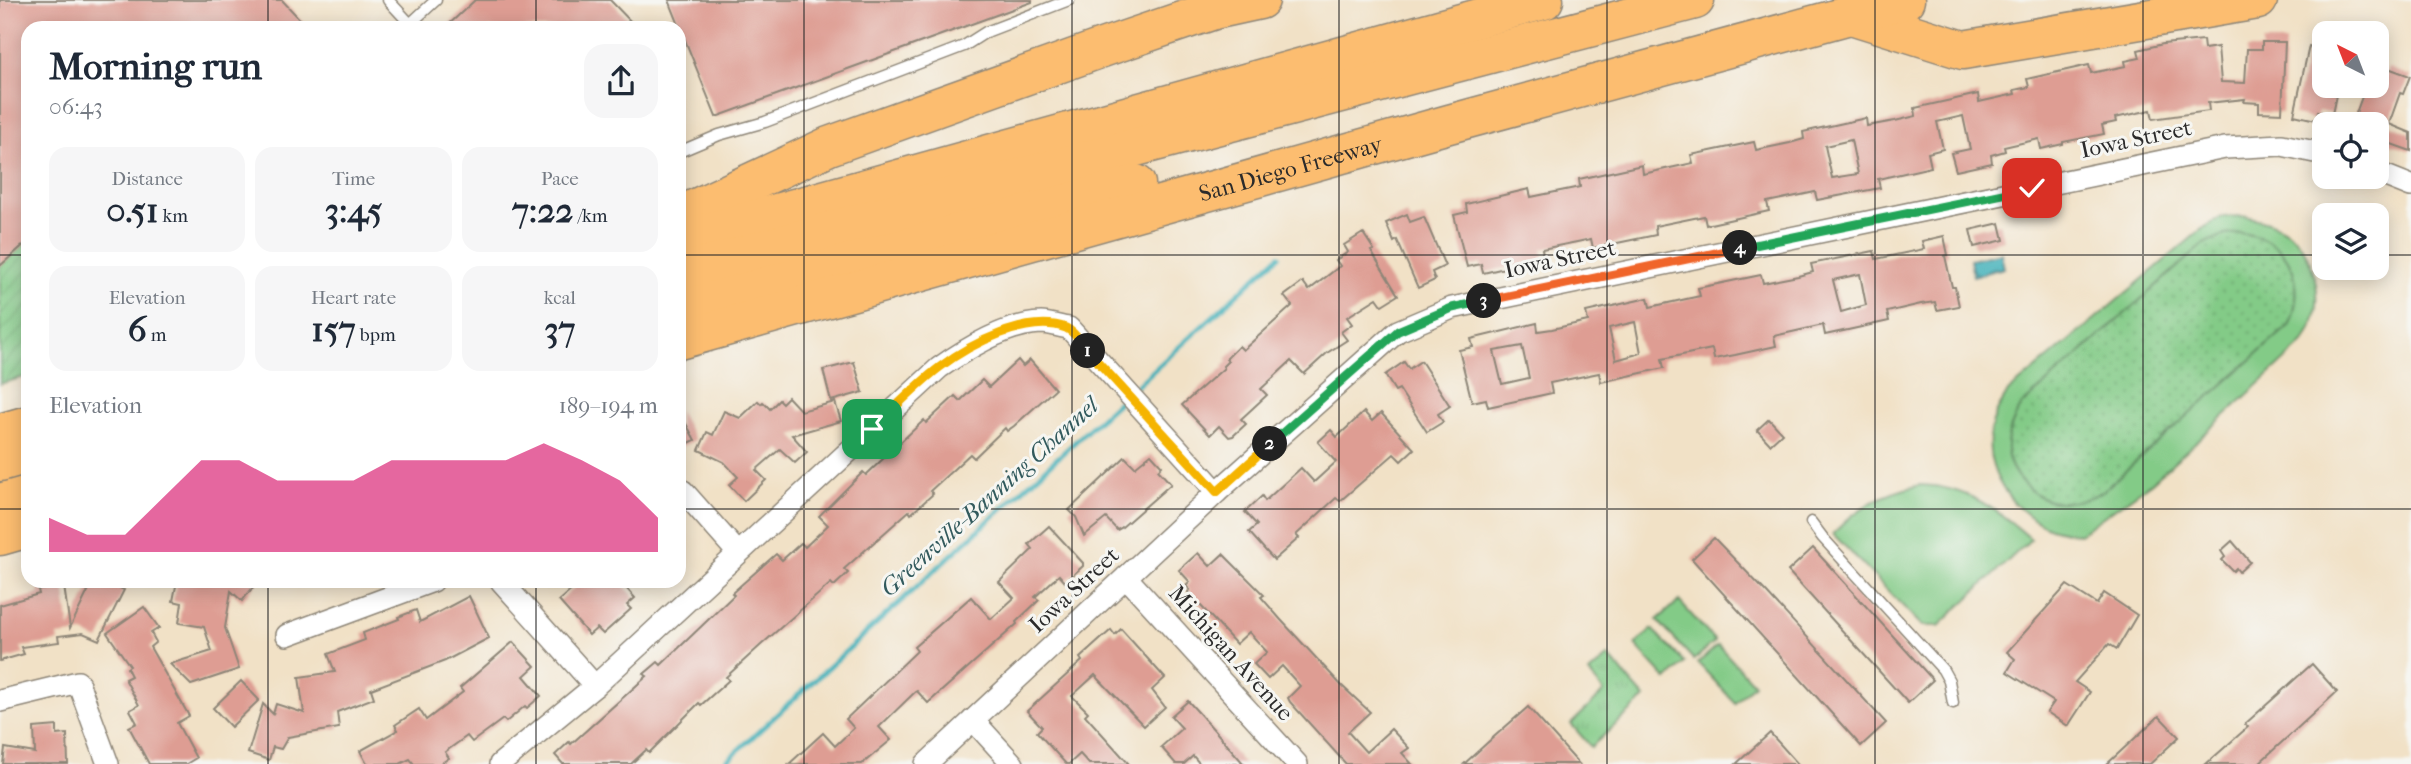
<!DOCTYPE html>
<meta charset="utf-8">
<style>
:root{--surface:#fff;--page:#f6f6f7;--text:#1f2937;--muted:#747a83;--accent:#db2777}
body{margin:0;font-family:"IM FELL French Canon",serif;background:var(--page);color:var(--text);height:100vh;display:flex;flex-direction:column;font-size:26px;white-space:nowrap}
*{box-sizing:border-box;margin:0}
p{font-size:23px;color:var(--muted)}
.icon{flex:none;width:38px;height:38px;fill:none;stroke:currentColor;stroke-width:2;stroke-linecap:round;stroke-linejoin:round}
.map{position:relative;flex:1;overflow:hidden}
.details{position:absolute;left:21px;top:21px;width:665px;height:567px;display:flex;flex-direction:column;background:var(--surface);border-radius:21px;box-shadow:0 4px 18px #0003}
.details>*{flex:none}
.needle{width:46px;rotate:318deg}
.buttons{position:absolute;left:2312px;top:21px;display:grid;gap:14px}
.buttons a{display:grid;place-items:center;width:77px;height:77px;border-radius:14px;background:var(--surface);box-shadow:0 4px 18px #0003;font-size:35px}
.pin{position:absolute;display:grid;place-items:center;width:60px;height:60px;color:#fff;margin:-30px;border-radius:14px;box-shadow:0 4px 10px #0006}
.km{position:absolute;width:35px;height:35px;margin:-18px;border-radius:50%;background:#222;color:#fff;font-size:19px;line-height:35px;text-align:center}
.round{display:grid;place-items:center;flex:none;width:74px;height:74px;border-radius:21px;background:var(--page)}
.summary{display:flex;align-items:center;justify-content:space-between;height:119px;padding:0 28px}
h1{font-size:38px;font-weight:700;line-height:52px}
.metrics{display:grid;grid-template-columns:repeat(3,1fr);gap:10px;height:119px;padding:7px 28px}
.metrics div{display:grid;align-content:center;border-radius:18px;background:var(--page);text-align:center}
.metrics b{font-size:35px;font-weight:700}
.metrics small{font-size:19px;font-weight:400}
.metrics p{font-size:19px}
.chart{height:196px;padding:14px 28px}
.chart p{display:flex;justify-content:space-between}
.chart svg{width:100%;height:126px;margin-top:7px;fill:var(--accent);opacity:.7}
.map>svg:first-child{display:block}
.grass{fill:url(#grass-dots);stroke:#577b59;stroke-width:2}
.park{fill:url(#park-tufts);stroke:#577b59;stroke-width:2}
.garden{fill:url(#garden-furrows);stroke:#577b59;stroke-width:2}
.pitch{fill:#83cb87;stroke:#577b59;stroke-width:2;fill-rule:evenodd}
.water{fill:url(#water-waves);stroke:#366e72;stroke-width:2}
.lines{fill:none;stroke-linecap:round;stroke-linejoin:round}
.stream{stroke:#40b0b9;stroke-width:5}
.building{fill:#de9d93;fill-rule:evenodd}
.service-casing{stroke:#8e8678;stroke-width:13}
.minor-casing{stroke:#8e8678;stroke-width:24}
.motorway-casing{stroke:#8e8678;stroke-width:41}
.service{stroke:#fff;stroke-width:10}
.minor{stroke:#fff;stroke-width:21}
.motorway{stroke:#fcbd6f;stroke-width:38}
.split-1-casing{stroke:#fff;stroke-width:14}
.split-2-casing{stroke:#fff;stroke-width:14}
.split-3-casing{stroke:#fff;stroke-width:14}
.split-4-casing{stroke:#fff;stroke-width:14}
.split-5-casing{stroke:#fff;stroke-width:14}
.split-1{stroke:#f5b400;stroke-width:9}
.split-2{stroke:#f5b400;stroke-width:9}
.split-3{stroke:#22a559;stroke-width:9}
.split-4{stroke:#f0652b;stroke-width:9}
.split-5{stroke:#22a559;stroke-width:9}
.grid{fill:none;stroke:#2b2b2b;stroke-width:2;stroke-opacity:0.55}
.labels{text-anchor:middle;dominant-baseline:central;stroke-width:6;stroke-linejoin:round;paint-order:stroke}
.street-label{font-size:23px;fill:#2b2b2b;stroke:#f6f6f2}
.water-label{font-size:24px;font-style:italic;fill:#325a5d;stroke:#f6f6f2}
</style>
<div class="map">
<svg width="2411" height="764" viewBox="0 0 2411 764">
<defs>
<pattern id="grass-dots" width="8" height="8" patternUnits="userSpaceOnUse" patternTransform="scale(1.75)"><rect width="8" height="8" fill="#83cb87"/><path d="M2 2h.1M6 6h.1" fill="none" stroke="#71ae75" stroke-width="1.8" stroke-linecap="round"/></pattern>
<pattern id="park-tufts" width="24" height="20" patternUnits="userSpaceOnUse" patternTransform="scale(1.75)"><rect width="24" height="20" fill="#83cb87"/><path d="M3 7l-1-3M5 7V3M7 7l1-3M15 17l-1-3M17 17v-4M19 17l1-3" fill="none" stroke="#71ae75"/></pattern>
<pattern id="garden-furrows" width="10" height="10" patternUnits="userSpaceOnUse" patternTransform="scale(1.75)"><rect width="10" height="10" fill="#83cb87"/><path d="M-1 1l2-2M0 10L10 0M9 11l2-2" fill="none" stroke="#71ae75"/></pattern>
<pattern id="water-waves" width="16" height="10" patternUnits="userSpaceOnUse" patternTransform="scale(1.75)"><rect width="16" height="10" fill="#40b0b9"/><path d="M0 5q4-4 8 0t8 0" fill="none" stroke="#368f97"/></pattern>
</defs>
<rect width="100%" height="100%" fill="#f6f6f2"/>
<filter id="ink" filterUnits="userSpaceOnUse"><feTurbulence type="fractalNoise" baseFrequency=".0143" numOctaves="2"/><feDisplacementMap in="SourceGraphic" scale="14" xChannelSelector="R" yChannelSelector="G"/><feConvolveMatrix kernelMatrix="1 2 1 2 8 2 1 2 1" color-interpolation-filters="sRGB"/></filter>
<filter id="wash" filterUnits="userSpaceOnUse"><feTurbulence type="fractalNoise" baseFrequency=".00686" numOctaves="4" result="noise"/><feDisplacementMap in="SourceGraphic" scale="28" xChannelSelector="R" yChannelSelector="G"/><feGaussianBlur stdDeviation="1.57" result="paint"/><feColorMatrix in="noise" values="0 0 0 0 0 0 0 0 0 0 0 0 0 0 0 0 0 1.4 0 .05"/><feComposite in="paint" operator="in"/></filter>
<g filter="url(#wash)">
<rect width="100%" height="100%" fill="#f1e1c6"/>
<!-- grass -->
<path class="grass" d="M 2240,233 C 2292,238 2308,283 2289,326 L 2103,491 C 2076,506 2046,508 2024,484 C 2015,475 2008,463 2007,450 C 2006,433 2014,419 2022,405 L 2203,244 L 2224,235 Z"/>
<!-- park -->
<polygon class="park" points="1608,656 1645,698 1591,747 1571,724 1604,692 1589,673"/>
<!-- garden -->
<polygon class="garden" points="28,241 28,376 0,384 0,266"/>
<!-- pitch -->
<g class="pitch">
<path d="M 2246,216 C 2260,220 2276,223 2288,232 C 2312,250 2322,290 2315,318 C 2313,326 2308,335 2304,343 L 2152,482 L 2079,534 C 2069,532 2057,531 2048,527 C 2006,509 1977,460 1995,416 C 1998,408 2004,400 2008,392 L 2202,229 L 2222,217 ZM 2240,233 C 2291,238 2308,283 2289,326 L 2103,491 C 2076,506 2046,508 2024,484 C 2015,475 2008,463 2007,450 C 2006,434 2014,418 2022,405 L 2203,244 L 2224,235 Z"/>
<path d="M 1920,485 C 1966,486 1998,510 2031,539 L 1939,626 L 1922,626 L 1833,534 C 1859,505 1883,494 1920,485 Z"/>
<polygon points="1679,601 1715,641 1694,660 1657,620"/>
<polygon points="1652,629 1685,663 1667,680 1635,645"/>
<polygon points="1718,645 1754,684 1735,703 1698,663"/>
</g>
<!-- water -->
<polygon class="water" points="2001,253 2004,268 1973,276 1970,260"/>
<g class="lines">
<!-- stream -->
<g class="stream">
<polyline points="1131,391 1279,256"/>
<polyline points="723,764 1124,397"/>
</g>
</g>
<g id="blocks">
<!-- building -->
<g class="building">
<polygon points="0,0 282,0 308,28 28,28 28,241 0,266"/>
<polygon points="475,0 610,0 637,28 445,28"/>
<polygon points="669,0 1032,0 1032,2 716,117"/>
<path d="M 2203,40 L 2204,49 L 2218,47 L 2221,82 L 2245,83 L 2247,49 L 2262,49 L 2262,42 L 2285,42 L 2282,113 L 2259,112 L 2259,103 L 2244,102 L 2245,99 L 2208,103 L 2209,111 L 2153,119 L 2151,110 L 2115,118 L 2116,122 L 2102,125 L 2104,134 L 2063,142 L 2063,144 L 2041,149 L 2039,139 L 2004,147 L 2005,151 L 1991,155 L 1992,163 L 1956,171 L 1951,153 L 1970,149 L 1963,116 L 1937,122 L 1943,149 L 1928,153 L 1931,167 L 1878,179 L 1880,188 L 1817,200 L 1815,192 L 1801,195 L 1767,202 L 1769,211 L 1706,225 L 1704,216 L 1655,226 L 1656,235 L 1593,248 L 1591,239 L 1577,242 L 1542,249 L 1544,259 L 1483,273 L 1481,264 L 1467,267 L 1454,215 L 1467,212 L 1466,204 L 1529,189 L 1531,197 L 1580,187 L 1579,179 L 1642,165 L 1643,174 L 1670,168 L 1693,163 L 1691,155 L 1754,142 L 1756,150 L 1790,143 L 1804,139 L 1803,132 L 1866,118 L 1867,126 L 1895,121 L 1916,116 L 1915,108 L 1978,94 L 1979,102 L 2015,94 L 2014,90 L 2029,87 L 2027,79 L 2089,65 L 2091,73 L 2126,66 L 2125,61 L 2140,58 L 2138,50 L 2163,44 ZM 1851,140 L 1858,174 L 1832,178 L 1825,146 Z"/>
<polygon points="2309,46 2324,50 2324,80 2321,92 2336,95 2332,114 2318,111 2316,120 2294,115"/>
<polygon points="2388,68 2410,76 2403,94 2400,93 2389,124 2411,133 2411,151 2383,141 2379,154 2376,154 2376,124 2352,124 2366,86 2376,86 2376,74 2385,77"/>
<polygon points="1407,214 1410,222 1424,217 1445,266 1432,272 1435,280 1418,288 1397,240 1394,242 1386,223"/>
<polygon points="2000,223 2004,240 1974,247 1970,230"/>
<polygon points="1363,233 1374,250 1371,251 1398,295 1382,305 1377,298 1347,317 1352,324 1341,332 1347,340 1327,353 1304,374 1291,361 1261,389 1267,395 1241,419 1246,424 1233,436 1229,437 1219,426 1210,435 1182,405 1224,368 1223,366 1228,361 1226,359 1239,346 1243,350 1292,306 1284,296 1303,282 1309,290 1340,266 1336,260 1348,252 1344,245"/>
<path d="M 1944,236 L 1948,255 L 1945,256 L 1952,287 L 1955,287 L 1959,306 L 1937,310 L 1935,302 L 1921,304 L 1887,312 L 1889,321 L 1825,335 L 1823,325 L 1774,336 L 1776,346 L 1735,355 L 1714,359 L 1712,349 L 1662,359 L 1664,368 L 1601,382 L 1599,373 L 1550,383 L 1552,393 L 1488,407 L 1486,399 L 1472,402 L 1459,350 L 1473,347 L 1471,339 L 1537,323 L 1538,331 L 1552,329 L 1588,321 L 1586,312 L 1648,298 L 1650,307 L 1700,296 L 1698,288 L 1761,275 L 1763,283 L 1798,276 L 1813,272 L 1811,264 L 1874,251 L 1876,259 L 1924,249 L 1922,241 ZM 1860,274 L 1866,305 L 1841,312 L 1833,280 ZM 1635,322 L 1641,353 L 1616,360 L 1609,328 ZM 1522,346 L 1529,378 L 1502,384 L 1494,351 Z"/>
<polygon points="1018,360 1023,366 1030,360 1055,389 1014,426 1007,431 1005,428 974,458 970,454 930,491 933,494 911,514 909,511 844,569 848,573 834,586 831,583 761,645 726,677 729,680 701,705 699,703 649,753 646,750 631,764 563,764 555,755 569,742 571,744 647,676 644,674 658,662 661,665 734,595 732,593 776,554 782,560 801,543 805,547 828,525 819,516 863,472 866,475 924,420 926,423 955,396 960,401 982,380 989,387"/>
<polygon points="1421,361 1450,406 1438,414 1443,422 1427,432 1399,389 1395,391 1385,375 1404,362 1409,369"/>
<polygon points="854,362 863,392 831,401 823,370"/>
<polygon points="788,397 801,411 835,402 841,421 792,435 807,452 795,463 780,449 756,470 766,480 744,501 729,485 738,477 724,462 699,450 707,432 713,435 724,411 740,418 758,401 761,404 763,402 770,409 779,400 782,403"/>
<polygon points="679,411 695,440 679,448"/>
<polygon points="1364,412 1372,421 1381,413 1414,449 1401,461 1394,454 1340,501 1336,498 1296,535 1299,538 1274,560 1249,532 1257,525 1245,512 1262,496 1265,501 1301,468 1314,482 1336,462 1318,442 1331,430 1337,437"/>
<polygon points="1769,419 1782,433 1770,444 1757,430"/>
<polygon points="1151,454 1162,466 1158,470 1171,484 1121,528 1117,530 1106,518 1084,536 1076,517 1069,510 1125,457 1135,467"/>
<polygon points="1049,526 1083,563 1083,566 1065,582 1059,575 1035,597 1039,600 1016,622 1017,624 928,703 917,691 915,692 879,727 891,740 862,764 789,764 823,733 835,746 854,728 846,719 917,651 914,647 971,597 991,619 1014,598 999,582 1033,549 1029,544"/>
<polygon points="1714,538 1766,592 1886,723 1861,746 1692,559"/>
<polygon points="2232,541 2250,562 2239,572 2236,568 2233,571 2222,560 2225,557 2221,551"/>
<polygon points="1813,548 1933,680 1908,703 1788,571"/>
<polygon points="1198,553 1210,566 1223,554 1264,595 1261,597 1281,620 1341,685 1370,712 1348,732 1366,752 1391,729 1409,748 1402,753 1412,764 1346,764 1290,702 1288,698 1300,686 1282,666 1268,679 1254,664 1267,652 1249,632 1236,644 1188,592 1190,590 1186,586 1190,582 1179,570"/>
<polygon points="98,581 106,581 124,590 99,640 83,633 58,636 59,642 21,647 24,654 0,661 0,605 39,594 38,590 64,586 70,628 91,585 95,587"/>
<polygon points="177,581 258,581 242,601 231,591 225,628 239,669 191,685 170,664 212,651 204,627 179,623 182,603 173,601"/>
<polygon points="582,581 620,581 635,598 627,605 631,609 603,634 597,628 589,635 559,601"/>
<polygon points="2067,585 2097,604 2104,593 2137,615 2117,649 2109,644 2075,682 2090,692 2068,726 2047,712 2054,702 2007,672 2015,659 2007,652"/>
<polygon points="469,596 489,638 445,661 371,689 374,698 337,712 339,728 288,737 281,749 273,747 269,760 248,753 263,704 273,714 276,704 304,713 299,677 335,672 328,654 365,640 363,633 399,619 398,617 416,610 420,622"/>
<polygon points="144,607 159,628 151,633 156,642 150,647 189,716 177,723 196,758 186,764 149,764 129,727 137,723 130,710 139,705 125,679 131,676 127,668 130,666 107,633"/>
<polygon points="1121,629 1165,678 1152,690 1165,707 1144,726 1095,675 1072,696 1088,712 1085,715 1129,764 1089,764 1080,754 1069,764 1066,764 1037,732 1042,727 1027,711 1082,661 1080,658 1111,630 1115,635"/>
<polygon points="513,642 535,666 524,676 541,696 527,708 525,706 506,722 503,719 472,742 467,736 445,752 449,758 440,764 414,764 410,759 400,764 367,764 360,751 398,730 395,725 419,709 426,720 463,692 460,688"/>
<polygon points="2312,664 2337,692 2258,764 2206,764 2248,727 2245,724"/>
<polygon points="241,681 259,700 231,727 213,708"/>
<polygon points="1188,701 1216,732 1244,764 1200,764 1193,756 1184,764 1176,764 1161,747 1182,728 1171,716"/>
<polygon points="1528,707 1579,764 1464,764 1487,743"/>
<polygon points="2159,716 2179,737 2150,764 2107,764"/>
<polygon points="57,726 57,735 67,734 68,764 3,764 5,748 35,753 34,728"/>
<polygon points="1770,733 1798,764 1736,764"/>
</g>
</g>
</g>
<g filter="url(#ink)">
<use href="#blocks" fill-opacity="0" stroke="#8e8678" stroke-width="2"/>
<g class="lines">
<!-- service casing -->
<g class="service-casing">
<g id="service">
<polyline points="388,0 414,28"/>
<polyline points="410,24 436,0"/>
<polyline points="679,152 719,135 765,122 964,46 986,32 1069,0"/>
<polyline points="1811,522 1823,538 1943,670 1949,681 1953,703"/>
</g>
</g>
<!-- minor casing -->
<g class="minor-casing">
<g id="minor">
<polyline points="2376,172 2411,186"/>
<polyline points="683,491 738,553"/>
<polyline points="1126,577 1297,764"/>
<polyline points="501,581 595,686"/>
<polyline points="287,635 433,581"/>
<polyline points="0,701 78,682 108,764"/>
<polyline points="973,720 1013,764"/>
<path d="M 500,764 L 595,686 L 939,368 C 966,349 1007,324 1041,323 C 1050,323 1060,327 1069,328 L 1217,492"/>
<polyline points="926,764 1217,492 1398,331 1452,308 2225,148 2282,145 2324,154"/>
</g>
</g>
<!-- motorway casing -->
<g class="motorway-casing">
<g id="motorway">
<polyline points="1848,14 1963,50 2258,0"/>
<polyline points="679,216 829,146 1105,47 1214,10 1260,0"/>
<polyline points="679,240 1544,0"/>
<polyline points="679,273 1018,178 1695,0"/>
<polyline points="679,310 1136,184"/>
<path id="s1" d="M 679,340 L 1449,124 L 1905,0"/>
<polyline points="0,433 28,425"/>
<polyline points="0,462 28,454"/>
<polyline points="0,503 28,495"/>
<polyline points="0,536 28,528"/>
</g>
</g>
<!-- service -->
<use href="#service" class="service"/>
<!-- minor -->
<use href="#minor" class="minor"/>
<!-- motorway -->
<use href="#motorway" class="motorway"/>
</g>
</g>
<g class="lines" filter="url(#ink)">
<!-- split-1 casing -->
<g class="split-1-casing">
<path id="split-1" d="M 872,429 C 894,409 916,385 940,367 C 970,344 1028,314 1066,328 C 1074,331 1082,344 1088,351"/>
</g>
<!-- split-2 casing -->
<g class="split-2-casing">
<polyline id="split-2" points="1088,351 1217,492 1270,444"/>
</g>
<!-- split-3 casing -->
<g class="split-3-casing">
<polyline id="split-3" points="1270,444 1398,331 1452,308 1484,301"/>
</g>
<!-- split-4 casing -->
<g class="split-4-casing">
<polyline id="split-4" points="1484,301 1740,248"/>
</g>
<!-- split-5 casing -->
<g class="split-5-casing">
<polyline id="split-5" points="1740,248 2032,188"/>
</g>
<!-- split-1 -->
<use href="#split-1" class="split-1"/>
<!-- split-2 -->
<use href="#split-2" class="split-2"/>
<!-- split-3 -->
<use href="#split-3" class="split-3"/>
<!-- split-4 -->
<use href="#split-4" class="split-4"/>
<!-- split-5 -->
<use href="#split-5" class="split-5"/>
</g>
<!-- grid -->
<path class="grid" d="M 268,0 L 268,28M 536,0 L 536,28M 804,0 L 804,764M 1072,0 L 1072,764M 1339,0 L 1339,764M 1607,0 L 1607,764M 1875,0 L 1875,764M 2143,0 L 2143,764M 0,255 L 28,255M 679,255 L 2324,255M 2376,255 L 2411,255M 0,509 L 28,509M 679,509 L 2411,509M 268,581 L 268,764M 536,581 L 536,764"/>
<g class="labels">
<!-- street labels -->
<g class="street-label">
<text transform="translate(2136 139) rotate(-12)">Iowa Street</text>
<text stroke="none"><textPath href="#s1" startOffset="635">San Diego Freeway</textPath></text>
<text transform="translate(1560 259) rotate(-12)">Iowa Street</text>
<text transform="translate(1074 590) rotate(-43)">Iowa Street</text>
<text transform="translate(1231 653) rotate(48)">Michigan Avenue</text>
</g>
<!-- water labels -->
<g class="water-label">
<text transform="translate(989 497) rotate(-42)">Greenville-Banning Channel</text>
</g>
</g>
</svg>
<div class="buttons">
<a><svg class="needle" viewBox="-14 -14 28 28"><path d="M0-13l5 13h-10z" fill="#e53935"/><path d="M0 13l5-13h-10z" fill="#747a83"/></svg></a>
<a><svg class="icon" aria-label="locate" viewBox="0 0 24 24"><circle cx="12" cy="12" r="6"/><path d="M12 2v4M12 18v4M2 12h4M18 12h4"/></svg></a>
<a><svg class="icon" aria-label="layers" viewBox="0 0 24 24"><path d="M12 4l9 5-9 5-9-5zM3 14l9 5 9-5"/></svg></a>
</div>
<div class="pin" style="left:872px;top:429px;background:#1e9e55"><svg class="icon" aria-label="arrive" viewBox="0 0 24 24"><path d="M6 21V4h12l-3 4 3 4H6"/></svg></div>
<div class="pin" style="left:2032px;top:188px;background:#d93025"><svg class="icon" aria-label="check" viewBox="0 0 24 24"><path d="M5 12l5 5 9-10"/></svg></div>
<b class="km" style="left:1088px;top:351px">1</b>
<b class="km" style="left:1270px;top:444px">2</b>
<b class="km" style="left:1484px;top:301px">3</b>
<b class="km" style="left:1740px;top:248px">4</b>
<section class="details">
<div class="summary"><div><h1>Morning run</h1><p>06:43</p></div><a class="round"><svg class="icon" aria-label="share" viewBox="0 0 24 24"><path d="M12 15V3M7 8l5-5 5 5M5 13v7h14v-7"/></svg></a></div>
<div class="metrics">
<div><p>Distance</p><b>0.51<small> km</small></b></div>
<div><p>Time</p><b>3:45</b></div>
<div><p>Pace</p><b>7:22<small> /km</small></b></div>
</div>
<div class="metrics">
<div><p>Elevation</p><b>6<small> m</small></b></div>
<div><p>Heart rate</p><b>157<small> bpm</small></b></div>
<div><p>kcal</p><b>37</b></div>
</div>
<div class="chart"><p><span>Elevation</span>189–194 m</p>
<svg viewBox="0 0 160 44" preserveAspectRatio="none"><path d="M0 44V32L10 38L20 38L30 25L40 12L50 12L60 19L70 19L80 19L90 12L100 12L110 12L120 12L130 6L140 12L150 19L160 32V44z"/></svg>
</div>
</section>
</div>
